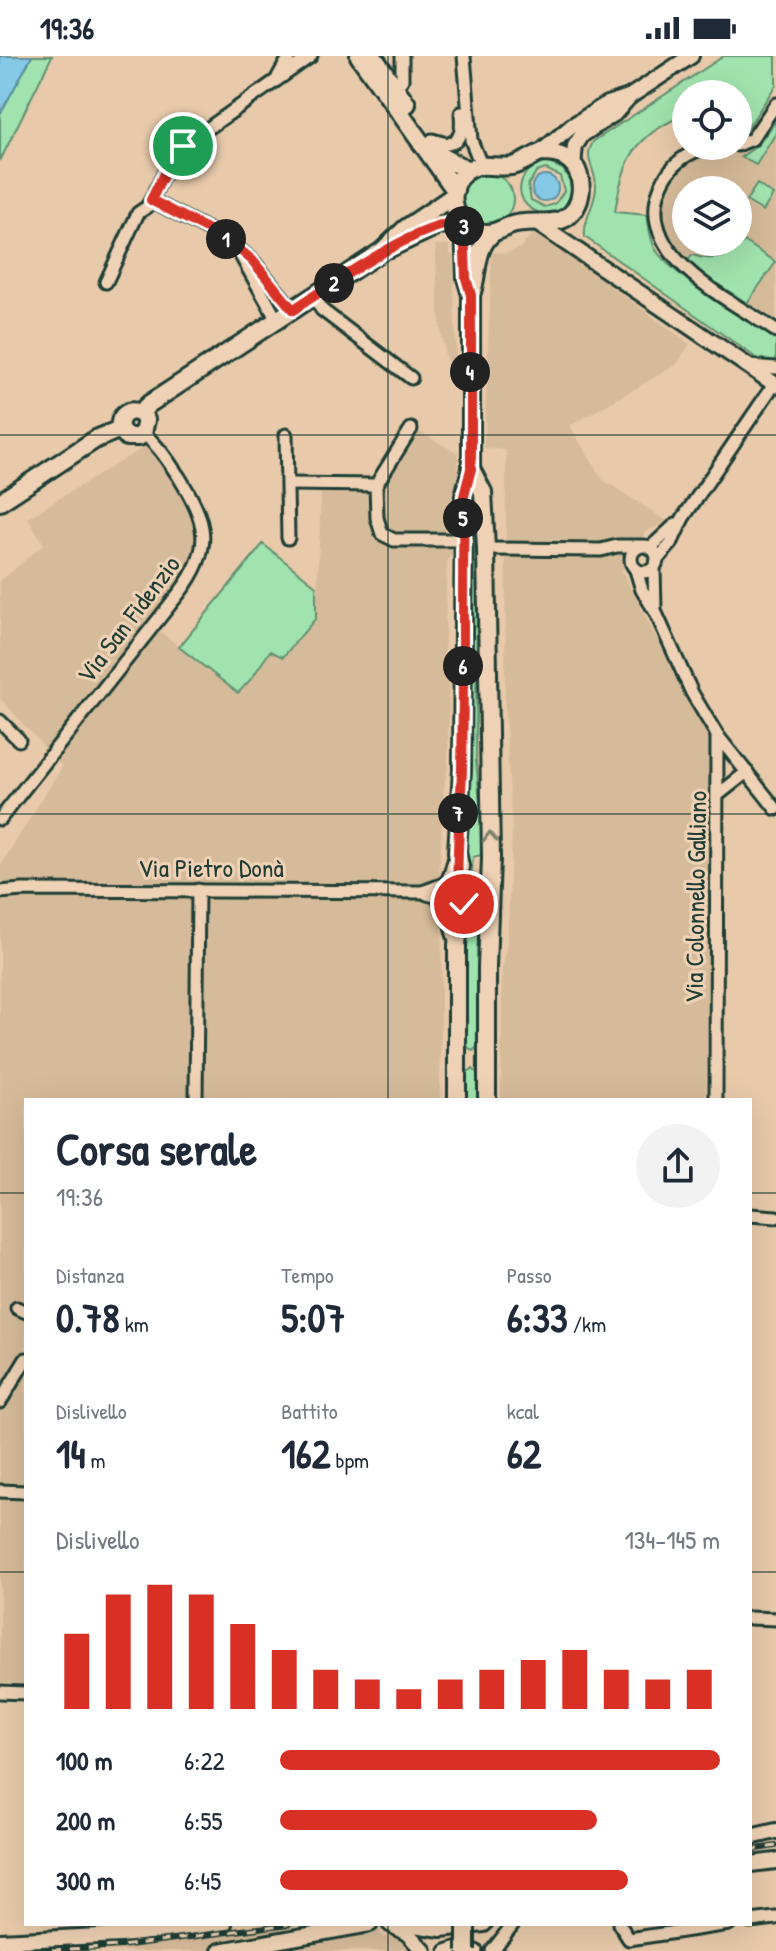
<!DOCTYPE html>
<html lang="it">
<meta charset="utf-8">
<style>
:root{--surface:#fff;--page:#f2f2f3;--text:#1f2937;--muted:#747a83;--accent:#d93025}
body{margin:0;font-family:"Patrick Hand",sans-serif;background:var(--page);color:var(--text);height:100vh;display:flex;flex-direction:column;font-size:30px;white-space:nowrap}
*{box-sizing:border-box;margin:0}
p{font-size:26px;color:var(--muted)}
.icon{flex:none;width:44px;height:44px;fill:none;stroke:currentColor;stroke-width:2;stroke-linecap:round;stroke-linejoin:round}
.map{position:relative;flex:1;overflow:hidden}
.sheet{position:absolute;left:24px;top:1042px;width:728px;height:828px;display:flex;flex-direction:column;background:var(--surface);border-radius:0px;box-shadow:0 8px 32px #0002}
.sheet>*{flex:none}
.fabs{position:absolute;left:672px;top:24px;display:grid;gap:16px}
.fabs a{display:grid;place-items:center;width:80px;height:80px;border-radius:50%;background:var(--surface);box-shadow:0 8px 32px #0002;font-size:40px}
.pin{position:absolute;display:grid;place-items:center;width:68px;height:68px;color:#fff;margin:-34px;border:4px solid #fff;border-radius:50%;box-shadow:0 2px 8px #0007}
.km{position:absolute;width:40px;height:40px;margin:-20px;border-radius:50%;background:#222;color:#fff;font-size:22px;line-height:40px;text-align:center}
.round{display:grid;place-items:center;flex:none;width:84px;height:84px;border-radius:42px;background:var(--page)}
.headline{display:flex;align-items:center;justify-content:space-between;height:136px;padding:0 32px}
h1{font-size:44px;font-weight:700;line-height:60px}
.metrics{display:grid;grid-template-columns:repeat(3,1fr);gap:12px;height:136px;padding:8px 32px}
.metrics div{display:grid;align-content:center}
.metrics b{font-size:40px;font-weight:700}
.metrics small{font-size:22px;font-weight:400}
.metrics p{font-size:22px}
.chart{height:224px;padding:16px 32px}
.chart p{display:flex;justify-content:space-between}
.chart svg{width:100%;height:144px;margin-top:8px;stroke:var(--accent);stroke-width:6}
ul{padding:0 32px;list-style:none;font-size:26px}
li{display:grid;grid-template-columns:128px 96px 1fr;align-items:center;height:60px}
li i{height:20px;border-radius:10px;background:var(--accent)}
.status{display:flex;justify-content:space-between;align-items:center;height:56px;padding:0 40px;background:var(--surface);direction:ltr}
.status svg{height:22px;fill:currentColor}
.map>svg:first-child{display:block}
.built{fill:#d6bb9a;fill-rule:evenodd}
.green{fill:#a1e3ae;stroke:#609071;stroke-width:2;fill-rule:evenodd}
.water{fill:#86c9e7;stroke:#5d919f;stroke-width:2}
.lines{fill:none;stroke-linecap:round;stroke-linejoin:round}
.minor-casing{stroke:#1f3d34;stroke-width:17}
.tertiary-casing{stroke:#1f3d34;stroke-width:20}
.secondary-casing{stroke:#1f3d34;stroke-width:22}
.minor{stroke:#efd2b5;stroke-width:11}
.tertiary{stroke:#efd2b5;stroke-width:14}
.secondary{stroke:#efd2b5;stroke-width:16}
.rail-casing{stroke:#1f3d34;stroke-width:6}
.rail{stroke:#efd2b5;stroke-width:3;stroke-dasharray:9;stroke-linecap:butt}
.secondary-bridge-casing{stroke:#1f3d34;stroke-width:22;stroke-linecap:butt}
.secondary-bridge{stroke:#efd2b5;stroke-width:16}
.oneway{stroke:#7d806e}
.route-casing{stroke:#fff;stroke-width:16}
.route{stroke:#d93025;stroke-width:10}
.grid{fill:none;stroke:#1f3d34;stroke-width:2;stroke-opacity:0.55}
.labels{text-anchor:middle;dominant-baseline:central;stroke-width:6;stroke-linejoin:round;paint-order:stroke}
.street-label{font-size:26px;fill:#1f3d34;stroke:#efd2b5}
</style>
<div class="status"><b>19:36</b><svg viewBox="0 0 49 12"><path d="M0 12V9h3v3zM5 12V6h3v6zM10 12V3h3v9zM15 12V0h3v12zM26 1h20v11H26zM47 4h2v5h-2z"/></svg></div>
<div class="map">
<svg width="776" height="1895" viewBox="0 0 776 1895">
<rect width="100%" height="100%" fill="#e8caab"/>
<filter id="ink" filterUnits="userSpaceOnUse"><feTurbulence type="fractalNoise" baseFrequency=".0125" numOctaves="2"/><feDisplacementMap in="SourceGraphic" scale="16" xChannelSelector="R" yChannelSelector="G"/><feConvolveMatrix kernelMatrix="1 2 1 2 8 2 1 2 1" color-interpolation-filters="sRGB"/></filter>
<g filter="url(#ink)">
<!-- built -->
<g class="built">
<path d="M 776,65 L 776,264 L 683,207 L 657,168 L 664,126 L 680,108 L 699,97 L 723,95 L 744,97 L 758,89 ZM 686,134 L 738,134 L 738,186 L 686,186 Z"/>
<polygon points="535,175 690,288 676,309 570,370 602,423 667,465 646,476 622,514 687,643 712,679 706,1044 501,1044 502,914 507,889 512,776 505,652 506,394 484,392 492,196 505,197 520,192"/>
<polygon points="435,189 450,189 450,198 453,199 457,328 451,329 440,273"/>
<polygon points="416,374 458,397 456,492 447,506 444,609 449,617 448,709 444,732 437,852 442,858 440,1044 26,1044 26,1628 0,1626 0,810 62,711 0,642 0,525 44,488 27,462 161,381 208,454 211,475 206,510 158,574 238,636 252,622 270,595 316,562 321,436 385,440 385,422"/>
<polygon points="297,1868 379,1868 381,1881 397,1881 409,1895 66,1895 210,1882"/>
</g>
<!-- green -->
<g class="green">
<polygon points="32,0 52,0 0,105 0,58"/>
<path d="M 724,0 L 776,0 L 776,29 L 745,76 L 738,77 L 738,38 L 686,38 L 686,63 L 684,59 C 634,80 623,104 615,156 L 647,159 C 649,171 650,184 656,194 C 672,220 748,264 776,283 L 776,316 L 585,181 C 583,162 597,147 596,129 C 595,110 582,102 594,85 Z"/>
<polygon points="776,65 776,77 756,109 741,101 758,89"/>
<path d="M 546,106 L 563,113 L 572,129 C 571,182 495,153 529,113 ZM 546,113 L 560,120 L 564,135 L 555,148 L 545,151 L 531,144 L 528,129 L 536,116 Z"/>
<circle cx="488" cy="143" r="25"/>
<polygon points="757,128 773,139 763,155 746,145"/>
<path d="M 744,185 L 776,206 L 747,247 L 686,208 L 692,199 C 712,206 731,203 744,185 Z"/>
<polygon points="472,443 477,490 476,705 485,798 473,801 471,827 464,826 465,765 471,696"/>
<polygon points="263,488 316,530 316,562 283,601 270,595 252,622 238,637 179,591"/>
<polygon points="473,854 479,858 479,866 480,988 473,995 464,988 466,872"/>
<polygon points="473,1013 480,1020 480,1044 464,1044 465,1017"/>
</g>
<!-- water -->
<g class="water">
<polygon points="0,0 32,0 0,58"/>
<circle cx="545" cy="132" r="13"/>
</g>
<g class="lines">
<!-- minor casing -->
<g class="minor-casing">
<g id="minor">
<polyline points="464,0 471,84 479,104 474,112"/>
<polyline points="278,21 290,0"/>
<polyline points="395,31 402,24 402,0"/>
<path d="M 432,84 L 447,88 C 463,86 462,70 461,57"/>
<polyline points="738,89 752,83 776,48"/>
<path d="M 711,90 C 689,95 670,108 661,130 C 632,200 730,243 776,275"/>
<polyline points="240,198 277,264"/>
<polyline points="106,226 138,157 147,151 151,144"/>
<polyline points="313,241 322,254 411,322"/>
<polyline points="293,254 252,204 228,184 151,144 169,108 183,90 311,0"/>
<polyline points="749,310 776,312"/>
<polyline points="286,379 288,482"/>
<polyline points="288,428 376,429 377,462 382,478 394,484 463,484"/>
<polyline points="376,429 411,373"/>
<circle cx="644" cy="503" r="13"/>
<polyline points="650,492 676,468"/>
<polyline points="486,493 601,494 617,490 640,490"/>
<polyline points="657,504 671,488 683,462 774,328"/>
<polyline points="654,512 655,554"/>
<polyline points="636,514 642,534 655,555 692,637 717,679 776,753"/>
<polyline points="0,665 19,684"/>
<polyline points="719,738 747,716"/>
<path d="M 0,763 L 180,536 C 214,492 207,466 179,421 C 168,405 159,390 143,377"/>
<path d="M 0,836 L 22,834 L 422,836 C 453,825 446,830 456,798"/>
<path d="M 427,838 C 460,845 445,857 454,881"/>
<polyline points="196,1044 198,834"/>
<polyline points="716,1044 717,679"/>
<polyline points="750,1159 776,1161"/>
<polyline points="17,1252 26,1256"/>
<polyline points="0,1346 26,1303"/>
<polyline points="0,1435 26,1436"/>
<polyline points="750,1562 776,1563"/>
<polyline points="0,1636 26,1637"/>
<polyline points="750,1865 776,1862"/>
<polyline points="619,1868 629,1883 729,1868"/>
<polyline points="446,1895 458,1891 476,1895"/>
<polyline points="492,1895 513,1868"/>
</g>
</g>
<!-- tertiary casing -->
<g class="tertiary-casing">
<g id="tertiary">
<polyline points="540,97 572,70 607,48 629,41 691,0"/>
<polyline points="573,109 575,90 582,79 614,58 629,41"/>
<polyline points="538,168 776,329"/>
<polyline points="750,1781 776,1775"/>
<polyline points="750,1808 776,1805"/>
<polyline points="390,1868 407,1877 424,1895"/>
<polyline points="407,1868 441,1873 484,1868"/>
<polyline points="0,1885 120,1879 225,1868"/>
<polyline points="220,1895 370,1868"/>
</g>
</g>
<!-- secondary casing -->
<g class="secondary-casing">
<g id="secondary">
<polyline points="359,0 455,134"/>
<polyline points="373,0 407,48"/>
<polyline points="433,87 442,101 468,114"/>
<path d="M 540,97 C 555,97 569,99 577,114 C 581,124 582,135 579,144 C 567,179 534,160 509,170 C 499,174 491,179 480,176 C 453,170 445,136 464,117 C 478,104 496,113 512,110 C 521,108 531,101 540,97 Z"/>
<polyline points="390,192 439,169 462,166"/>
<path d="M 471,239 C 479,218 474,192 493,177"/>
<path d="M 120,373 C 118,360 128,352 140,357 L 149,348 L 382,195 L 406,172 L 453,140"/>
<polyline points="120,373 127,381 139,381 143,377 146,364 140,357"/>
<polyline points="471,413 483,436 486,493 491,802 487,911 487,1044"/>
<polyline points="0,446 96,383 120,373"/>
<polyline points="457,1044 457,889 460,858 460,810 457,796 462,714 464,440 471,413 471,239 466,222 464,168"/>
</g>
</g>
<!-- minor -->
<use href="#minor" class="minor"/>
<!-- tertiary -->
<use href="#tertiary" class="tertiary"/>
<!-- secondary -->
<use href="#secondary" class="secondary"/>
<!-- rail casing -->
<g class="rail-casing">
<g id="rail">
<polyline points="750,1794 776,1790"/>
<polyline points="34,1895 121,1890 289,1868"/>
</g>
</g>
<!-- rail -->
<use href="#rail" class="rail"/>
<!-- secondary-bridge casing -->
<g class="secondary-bridge-casing">
<polyline id="secondary-bridge" points="466,1895 466,1868"/>
</g>
<!-- secondary-bridge -->
<use href="#secondary-bridge" class="secondary-bridge"/>
</g>
<!-- one-way arrows -->
<defs><path id="oneway-chevron" d="M-2-3.5L2.5 0L-2 3.5" fill="none" stroke-width="1.6" stroke-linecap="round" stroke-linejoin="round" transform="scale(2)"/></defs>
<use class="oneway" href="#oneway-chevron" transform="translate(490 781) rotate(-91)"/>
</g>
<g class="lines" filter="url(#ink)">
<!-- route casing -->
<g class="route-casing">
<path id="route" d="M 183,90 L 169,108 L 151,144 L 228,184 L 252,204 L 293,254 C 326,232 428,159 464,168 L 466,222 L 471,239 L 471,413 L 464,440 C 462,530 464,621 462,711 C 461,761 454,809 460,858 L 464,848"/>
</g>
<!-- route -->
<use href="#route" class="route"/>
</g>
<!-- grid -->
<path class="grid" d="M 388,0 L 388,1044M 0,379 L 776,379M 0,758 L 776,758M 0,1137 L 26,1137M 750,1137 L 776,1137M 0,1516 L 26,1516M 750,1516 L 776,1516M 388,1868 L 388,1895"/>
<g class="labels">
<!-- street labels -->
<g class="street-label">
<text transform="translate(128 563) rotate(-53)">Via San Fidenzio</text>
<text x="211" y="811">Via Pietro Donà</text>
<text transform="translate(695 841) rotate(-89)">Via Colonnello Galliano</text>
</g>
</g>
</svg>
<div class="fabs">
<a><svg class="icon" aria-label="locate" viewBox="0 0 24 24"><circle cx="12" cy="12" r="6"/><path d="M12 2v4M12 18v4M2 12h4M18 12h4"/></svg></a>
<a><svg class="icon" aria-label="layers" viewBox="0 0 24 24"><path d="M12 4l9 5-9 5-9-5zM3 14l9 5 9-5"/></svg></a>
</div>
<div class="pin" style="left:183px;top:90px;background:#1e9e55"><svg class="icon" aria-label="arrive" viewBox="0 0 24 24"><path d="M6 21V4h12l-3 4 3 4H6"/></svg></div>
<div class="pin" style="left:464px;top:848px;background:#d93025"><svg class="icon" aria-label="check" viewBox="0 0 24 24"><path d="M5 12l5 5 9-10"/></svg></div>
<b class="km" style="left:226px;top:183px">1</b>
<b class="km" style="left:334px;top:227px">2</b>
<b class="km" style="left:464px;top:170px">3</b>
<b class="km" style="left:470px;top:316px">4</b>
<b class="km" style="left:463px;top:462px">5</b>
<b class="km" style="left:463px;top:610px">6</b>
<b class="km" style="left:458px;top:757px">7</b>
<section class="sheet">
<div class="headline"><div><h1>Corsa serale</h1><p>19:36</p></div><a class="round"><svg class="icon" aria-label="share" viewBox="0 0 24 24"><path d="M12 15V3M7 8l5-5 5 5M5 13v7h14v-7"/></svg></a></div>
<div class="metrics">
<div><p>Distanza</p><b>0.78<small> km</small></b></div>
<div><p>Tempo</p><b>5:07</b></div>
<div><p>Passo</p><b>6:33<small> /km</small></b></div>
</div>
<div class="metrics">
<div><p>Dislivello</p><b>14<small> m</small></b></div>
<div><p>Battito</p><b>162<small> bpm</small></b></div>
<div><p>kcal</p><b>62</b></div>
</div>
<div class="chart"><p><span>Dislivello</span>134–145 m</p>
<svg viewBox="0 0 160 44" preserveAspectRatio="none"><path d="M5 44V21M15 44V9M25 44V6M35 44V9M45 44V18M55 44V26M65 44V32M75 44V35M85 44V38M95 44V35M105 44V32M115 44V29M125 44V26M135 44V32M145 44V35M155 44V32"/></svg>
</div>
<ul>
<li><b>100 m</b>6:22<i style="width:100%"></i></li>
<li><b>200 m</b>6:55<i style="width:72%"></i></li>
<li><b>300 m</b>6:45<i style="width:79%"></i></li>
</ul>
</section>
</div>
